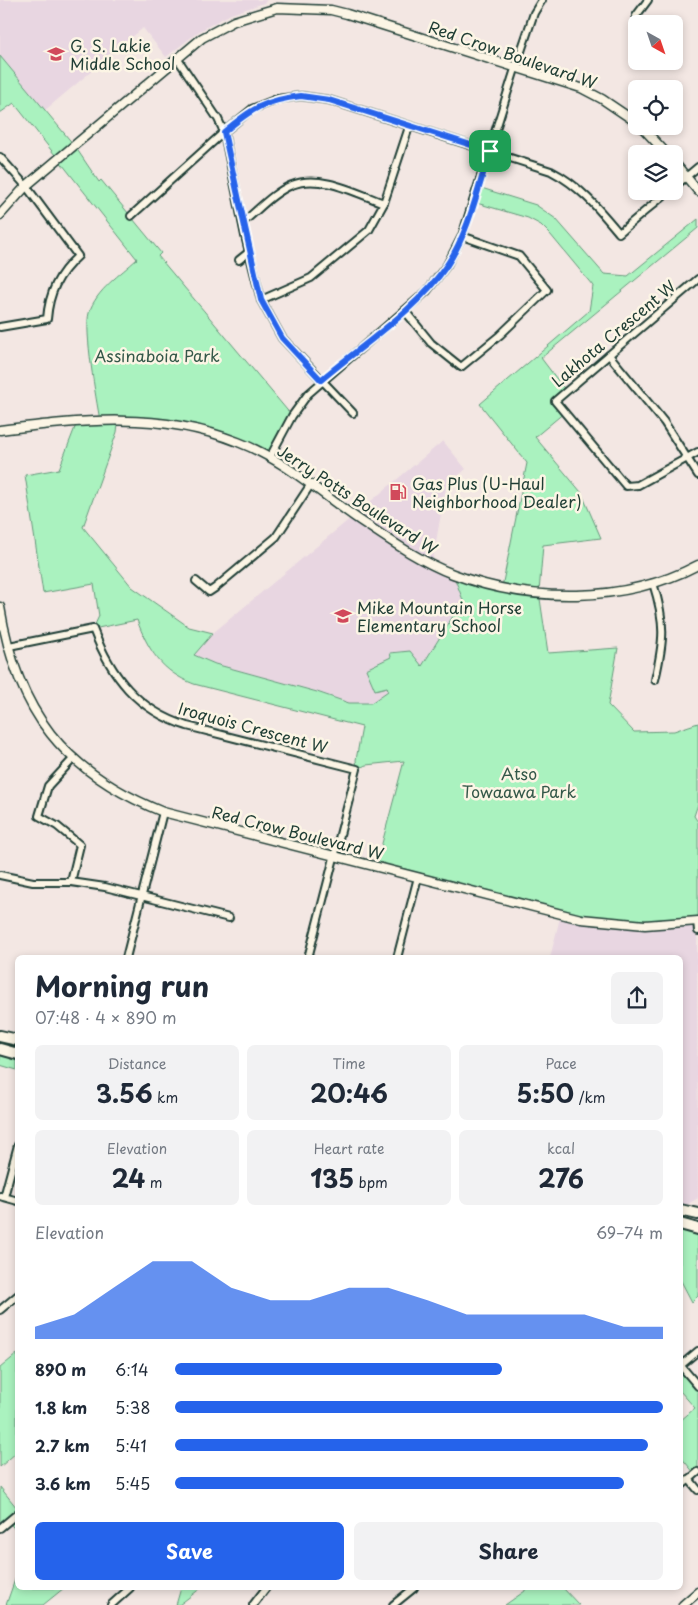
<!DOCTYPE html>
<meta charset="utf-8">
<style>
:root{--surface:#fff;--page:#f2f2f3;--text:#1f2937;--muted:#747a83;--accent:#2563eb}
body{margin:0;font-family:"Playpen Sans",sans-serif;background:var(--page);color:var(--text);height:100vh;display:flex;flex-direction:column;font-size:19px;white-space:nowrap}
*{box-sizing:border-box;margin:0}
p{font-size:16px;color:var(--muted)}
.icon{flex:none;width:28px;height:28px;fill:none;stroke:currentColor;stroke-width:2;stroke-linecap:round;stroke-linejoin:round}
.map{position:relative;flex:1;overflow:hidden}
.drawer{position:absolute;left:15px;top:955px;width:668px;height:635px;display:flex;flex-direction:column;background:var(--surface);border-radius:8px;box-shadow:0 2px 8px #0003}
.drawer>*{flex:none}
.needle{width:32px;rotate:140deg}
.tools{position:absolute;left:628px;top:15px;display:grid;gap:10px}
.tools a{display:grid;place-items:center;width:55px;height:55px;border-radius:8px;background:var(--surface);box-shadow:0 2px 8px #0003;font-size:25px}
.pin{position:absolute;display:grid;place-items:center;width:42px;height:42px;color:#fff;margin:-21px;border-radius:10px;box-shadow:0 2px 8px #0006}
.round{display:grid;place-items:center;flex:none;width:52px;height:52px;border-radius:8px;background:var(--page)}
.summary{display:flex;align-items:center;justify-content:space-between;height:85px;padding:0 20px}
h1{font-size:28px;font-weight:700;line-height:38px}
.stats{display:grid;grid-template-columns:repeat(3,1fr);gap:8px;height:85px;padding:5px 20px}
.stats div{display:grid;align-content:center;border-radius:8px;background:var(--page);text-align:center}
.stats b{font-size:25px;font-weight:700}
.stats small{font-size:14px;font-weight:400}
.stats p{font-size:14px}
.chart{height:140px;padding:10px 20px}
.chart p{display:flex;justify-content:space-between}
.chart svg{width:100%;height:90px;margin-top:5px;fill:var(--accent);opacity:.7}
.button{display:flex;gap:10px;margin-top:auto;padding:10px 20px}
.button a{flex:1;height:58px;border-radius:8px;background:var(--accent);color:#fff;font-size:20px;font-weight:700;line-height:58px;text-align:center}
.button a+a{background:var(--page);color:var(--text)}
ul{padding:0 20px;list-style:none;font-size:16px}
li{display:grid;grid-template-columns:80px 60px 1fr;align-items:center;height:38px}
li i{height:12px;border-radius:6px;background:var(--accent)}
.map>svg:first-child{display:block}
.built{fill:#e8d6e1}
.green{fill:#aaf2bf;stroke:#64987a}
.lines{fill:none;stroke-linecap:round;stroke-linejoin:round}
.minor-casing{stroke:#1f3d34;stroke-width:10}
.tertiary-casing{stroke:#1f3d34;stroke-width:11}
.primary-casing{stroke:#1f3d34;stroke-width:14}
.minor{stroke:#fcf5e5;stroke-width:6}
.tertiary{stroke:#fcf5e5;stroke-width:8}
.primary{stroke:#fcf5e5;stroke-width:10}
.route-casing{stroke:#fff;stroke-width:10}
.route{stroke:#2563eb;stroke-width:6}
.labels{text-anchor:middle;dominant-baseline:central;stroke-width:5;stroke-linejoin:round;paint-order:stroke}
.poi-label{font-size:16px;fill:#1f3d34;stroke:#fcf5e5;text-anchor:start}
.street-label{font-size:16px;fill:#1f3d34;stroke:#fcf5e5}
.park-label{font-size:16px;fill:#345849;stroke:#fcf5e5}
</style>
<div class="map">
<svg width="698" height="1605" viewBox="0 0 698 1605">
<rect width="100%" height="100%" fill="#f3e7e3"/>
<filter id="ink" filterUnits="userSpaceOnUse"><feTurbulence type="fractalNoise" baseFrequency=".02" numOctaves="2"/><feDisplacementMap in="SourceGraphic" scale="10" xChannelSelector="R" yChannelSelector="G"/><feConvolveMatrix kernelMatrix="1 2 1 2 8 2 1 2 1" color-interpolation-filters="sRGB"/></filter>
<g filter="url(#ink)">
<!-- built -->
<g class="built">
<polygon points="0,0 267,0 264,3 231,14 214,23 198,32 166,57 143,28 44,111 0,56"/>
<polygon points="443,441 466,469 446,486 432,564 453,574 463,600 422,667 371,703 349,703 317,692 215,664 194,655 213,633"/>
<polygon points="561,914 697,921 698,1198 683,1207 680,1206 680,958 550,958"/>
</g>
<!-- green -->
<g class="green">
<path d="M 0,56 L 74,145 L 99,182 L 101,180 L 161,253 L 158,256 L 292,416 L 270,457 L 254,448 L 152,420 L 119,416 L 117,432 L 83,527 L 132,587 L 189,627 L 213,633 L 194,655 L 215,664 L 317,692 L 349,703 L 371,703 L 388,691 L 387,687 L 375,690 L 366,669 L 391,657 L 390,653 L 410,651 L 422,666 L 463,600 L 453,574 L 502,587 L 527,463 L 480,404 L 589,311 L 593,286 L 550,234 L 541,225 L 528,218 L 473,202 L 478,187 L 536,205 L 556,219 L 604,274 L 628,276 L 698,219 L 698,228 L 541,358 L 566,391 L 555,400 L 565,412 L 535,437 L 581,492 L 601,538 L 543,545 L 539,592 L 548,653 L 618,648 L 608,705 L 634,732 L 674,731 L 698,723 L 698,804 L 694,816 L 698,822 L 698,921 L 598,921 L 376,866 L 404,761 L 366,765 L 357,769 L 356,760 L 362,727 L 194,684 C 162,672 148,650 137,620 L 93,629 L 99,616 L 94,584 L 43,593 L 25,475 L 59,469 L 79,417 L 100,420 C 96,399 84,330 89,313 C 96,290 121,274 137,259 L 14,103 L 0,113 Z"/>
<polygon points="0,1049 17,1054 17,1070 0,1065"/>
<polygon points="680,1224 698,1229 698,1296 692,1302 680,1279"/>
<polygon points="17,1354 17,1452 0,1467 0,1368"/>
<polygon points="680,1366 698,1386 698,1472 695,1474 680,1456 680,1421 695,1408 680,1391"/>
<polygon points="0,1487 17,1508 17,1532 8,1521 0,1528"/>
<polygon points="17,1574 18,1588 64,1588 43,1605 6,1605"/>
<polygon points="181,1588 201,1588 179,1605 176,1605"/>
<polygon points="525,1588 563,1588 579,1605 505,1605 525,1591"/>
</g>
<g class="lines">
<!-- minor casing -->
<g class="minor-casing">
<g id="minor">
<polyline points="636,16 648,0"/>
<polyline points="177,58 218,119 224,132 245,236 261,300 282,338 353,413"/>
<path d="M 0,157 L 26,186 L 78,256 C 58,274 49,293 47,319 L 0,327"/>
<polyline points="674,187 698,167"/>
<path d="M 131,216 L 224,132 L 252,109 L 277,99 L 301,96 L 329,100 L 551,171 C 580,186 598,208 619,233 L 669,191"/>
<path d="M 243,222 C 258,210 274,192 292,185 C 320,173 358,194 384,203"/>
<polyline points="239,260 249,252"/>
<polyline points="698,279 555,401 626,486 638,485 698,452"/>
<polyline points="261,300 311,278 369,230 384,203 409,127"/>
<polyline points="405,311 431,343 461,367 500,335 547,290 519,256 462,236"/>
<polyline points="609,355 664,422 698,475"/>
<polyline points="270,457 292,416 308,394 427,291 447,265 462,236 515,69 534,13 542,0"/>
<polyline points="196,581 209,592 215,588 276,537 311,484"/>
<path d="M 653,583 C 666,624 664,640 655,680"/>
<path d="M 9,646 L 93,629 C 111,676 137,710 187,726 L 357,769 L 308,958"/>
<polyline points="0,875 33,882 71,882 105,887 229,918"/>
<polyline points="71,882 80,845 57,826 39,816 48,786 73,759"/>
<polyline points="697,921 698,931"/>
<polyline points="126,958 163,812"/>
<polyline points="397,958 418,877"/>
<polyline points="0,1196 18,1201"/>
<polyline points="4,1197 18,1145"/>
<polyline points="0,1310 18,1295"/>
<polyline points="680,1366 698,1351"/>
<polyline points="681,1366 698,1386"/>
<polyline points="689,1479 698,1490"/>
<polyline points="680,1487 698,1472"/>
<polyline points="0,1528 18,1513"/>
<polyline points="111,1605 130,1588"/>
<polyline points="253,1605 266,1588"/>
<polyline points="393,1605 414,1588"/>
</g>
</g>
<!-- tertiary casing -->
<g class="tertiary-casing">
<g id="tertiary">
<polyline points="641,126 667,154"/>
<polyline points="674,162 698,191"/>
<polyline points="0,215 26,186 202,38 234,21 277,8 331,10 347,14 581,88 602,99 636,122"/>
<path d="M 0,430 C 81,420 160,411 238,442 C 283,459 319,492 358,519 C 388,539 419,561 453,574 C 530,603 624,604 698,565"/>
<path d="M 0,607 C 17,712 64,772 163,812 L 581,919 L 645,925 L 698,921"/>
<polyline points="683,1605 698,1592"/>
</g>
</g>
<!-- primary casing -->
<g class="primary-casing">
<g id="primary">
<polyline points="0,1036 18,1040"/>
<polyline points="0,1049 18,1054"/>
<polyline points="680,1210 698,1214"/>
<polyline points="680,1224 698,1229"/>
</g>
</g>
<!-- minor -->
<use href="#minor" class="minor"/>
<!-- tertiary -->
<use href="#tertiary" class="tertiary"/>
<!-- primary -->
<use href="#primary" class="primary"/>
</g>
</g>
<g class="lines" filter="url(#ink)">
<!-- route casing -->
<g class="route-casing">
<path id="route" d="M 301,96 L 329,100 L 490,151 C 478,188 469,232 447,265 C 417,310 362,345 321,380 L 282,338 L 261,300 L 224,132 C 251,109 265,100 301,96 Z"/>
</g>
<!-- route -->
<use href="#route" class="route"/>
</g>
<!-- icons -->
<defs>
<g id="school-bare" transform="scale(1.35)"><path d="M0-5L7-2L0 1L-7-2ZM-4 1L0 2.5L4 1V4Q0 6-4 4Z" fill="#d1495b" stroke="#fcf5e5" stroke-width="2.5" paint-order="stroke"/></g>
<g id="fuel-bare" transform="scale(1.35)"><path d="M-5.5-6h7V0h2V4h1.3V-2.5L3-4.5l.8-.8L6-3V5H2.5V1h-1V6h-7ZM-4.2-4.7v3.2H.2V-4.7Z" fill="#d1495b" stroke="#fcf5e5" stroke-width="2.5" paint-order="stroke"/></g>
</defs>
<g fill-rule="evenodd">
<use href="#school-bare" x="56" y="54"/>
<use href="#fuel-bare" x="398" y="492"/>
<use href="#school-bare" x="343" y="616"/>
</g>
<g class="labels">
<!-- poi labels -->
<g class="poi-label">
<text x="70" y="45">G. S. Lakie<tspan x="70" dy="18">Middle School</tspan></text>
<text x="412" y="483">Gas Plus (U-Haul<tspan x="412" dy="18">Neighborhood Dealer)</tspan></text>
<text x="357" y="607">Mike Mountain Horse<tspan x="357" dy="18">Elementary School</tspan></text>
</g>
<!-- street labels -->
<g class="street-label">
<text transform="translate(513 54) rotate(19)">Red Crow Boulevard W</text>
<text transform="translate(613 333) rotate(-40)">Lakhota Crescent W</text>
<text transform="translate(358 499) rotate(33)">Jerry Potts Boulevard W</text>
<text transform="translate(253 727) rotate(15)">Iroquois Crescent W</text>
<text transform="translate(298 832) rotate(14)">Red Crow Boulevard W</text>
</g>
<!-- park labels -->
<g class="park-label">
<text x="157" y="355">Assinaboia Park</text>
<text x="519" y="773">Atso<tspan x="519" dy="18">Towaawa Park</tspan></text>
</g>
</g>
</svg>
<div class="tools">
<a><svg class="needle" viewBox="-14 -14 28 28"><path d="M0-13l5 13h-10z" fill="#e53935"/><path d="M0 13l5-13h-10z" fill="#747a83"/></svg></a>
<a><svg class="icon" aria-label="locate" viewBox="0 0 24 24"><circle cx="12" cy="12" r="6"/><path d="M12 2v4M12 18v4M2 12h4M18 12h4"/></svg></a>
<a><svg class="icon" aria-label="layers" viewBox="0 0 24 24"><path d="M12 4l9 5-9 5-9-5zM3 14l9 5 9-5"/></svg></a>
</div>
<div class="pin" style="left:490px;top:151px;background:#1e9e55"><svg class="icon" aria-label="arrive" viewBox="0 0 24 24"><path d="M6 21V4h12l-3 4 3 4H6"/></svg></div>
<section class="drawer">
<div class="summary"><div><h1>Morning run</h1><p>07:48 · 4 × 890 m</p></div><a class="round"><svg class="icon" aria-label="share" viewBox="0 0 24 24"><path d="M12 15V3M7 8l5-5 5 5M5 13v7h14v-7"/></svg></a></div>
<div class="stats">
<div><p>Distance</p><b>3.56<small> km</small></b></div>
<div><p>Time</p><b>20:46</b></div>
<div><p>Pace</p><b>5:50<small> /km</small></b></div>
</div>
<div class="stats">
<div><p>Elevation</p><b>24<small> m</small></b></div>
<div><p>Heart rate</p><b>135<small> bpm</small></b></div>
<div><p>kcal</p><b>276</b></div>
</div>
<div class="chart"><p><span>Elevation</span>69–74 m</p>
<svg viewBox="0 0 160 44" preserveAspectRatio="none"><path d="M0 44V38L10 32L20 19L30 6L40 6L50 19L60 25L70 25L80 19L90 19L100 25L110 32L120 32L130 32L140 32L150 38L160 38V44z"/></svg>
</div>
<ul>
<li><b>890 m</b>6:14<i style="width:67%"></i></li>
<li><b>1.8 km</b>5:38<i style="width:100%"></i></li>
<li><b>2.7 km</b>5:41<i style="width:97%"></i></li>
<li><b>3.6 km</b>5:45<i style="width:92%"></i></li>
</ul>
<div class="button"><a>Save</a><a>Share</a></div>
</section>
</div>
